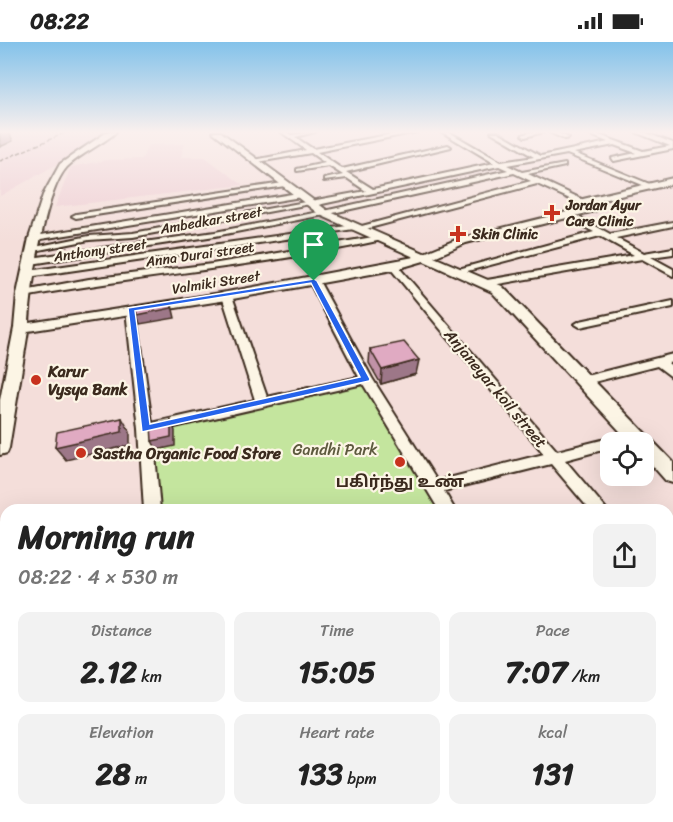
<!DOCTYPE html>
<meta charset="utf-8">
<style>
:root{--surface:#fff;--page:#f2f2f2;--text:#222;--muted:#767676}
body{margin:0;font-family:Sriracha,"Noto Sans Tamil",sans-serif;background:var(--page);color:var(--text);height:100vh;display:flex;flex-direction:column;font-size:22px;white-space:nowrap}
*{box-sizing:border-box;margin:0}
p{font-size:20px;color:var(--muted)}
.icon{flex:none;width:33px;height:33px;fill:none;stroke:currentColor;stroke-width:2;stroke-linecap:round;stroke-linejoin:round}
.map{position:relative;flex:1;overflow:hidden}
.details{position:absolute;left:0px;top:462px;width:674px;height:318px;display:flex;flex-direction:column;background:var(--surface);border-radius:18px 18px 0 0;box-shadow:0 6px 24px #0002}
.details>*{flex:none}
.buttons{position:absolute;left:600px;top:390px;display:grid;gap:12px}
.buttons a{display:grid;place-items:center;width:54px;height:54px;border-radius:12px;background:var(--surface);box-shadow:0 6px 24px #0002;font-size:30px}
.pin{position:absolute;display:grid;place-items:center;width:51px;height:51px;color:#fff;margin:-62px -26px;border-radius:50% 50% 50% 0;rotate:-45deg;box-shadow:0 0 6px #0007}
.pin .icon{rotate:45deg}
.round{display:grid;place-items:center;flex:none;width:63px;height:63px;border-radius:12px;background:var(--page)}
.overview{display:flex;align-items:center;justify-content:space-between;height:102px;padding:0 18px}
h1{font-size:33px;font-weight:800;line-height:45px}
.figures{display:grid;grid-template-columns:repeat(3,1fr);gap:9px;height:102px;padding:6px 18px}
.figures div{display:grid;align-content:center;border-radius:12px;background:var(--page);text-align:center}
.figures b{font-size:30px;font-weight:800}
.figures small{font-size:16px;font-weight:400}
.figures p{font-size:16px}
.status{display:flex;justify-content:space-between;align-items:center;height:42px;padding:0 30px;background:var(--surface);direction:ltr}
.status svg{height:16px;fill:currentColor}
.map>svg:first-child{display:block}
.built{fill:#eeced3}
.green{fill:#c4e59e;stroke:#80885e;stroke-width:1.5}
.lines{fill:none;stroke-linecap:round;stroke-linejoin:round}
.street-casing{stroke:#3b2a1e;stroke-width:4}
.secondary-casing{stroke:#3b2a1e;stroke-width:4}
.street{fill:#fcf5e5;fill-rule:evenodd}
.secondary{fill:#fcf5e5;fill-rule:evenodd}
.rail{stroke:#3b2a1e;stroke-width:1.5;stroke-dasharray:4.5 2;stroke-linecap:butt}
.wall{fill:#c192a7;stroke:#3b2a1e;stroke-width:1.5}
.shaded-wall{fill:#9d7788;stroke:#3b2a1e;stroke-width:1.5}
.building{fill:#e0aac2;stroke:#3b2a1e;stroke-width:1.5}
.route{fill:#2563eb;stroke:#fff;stroke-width:1.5;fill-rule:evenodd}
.poi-dot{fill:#c8321e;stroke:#fcf5e5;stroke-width:2}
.labels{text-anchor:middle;stroke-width:4.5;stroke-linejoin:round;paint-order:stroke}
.far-poi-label{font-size:14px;font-weight:bold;fill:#3b2a1e;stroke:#fcf5e5;text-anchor:start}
.far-street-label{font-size:14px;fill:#3b2a1e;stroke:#fcf5e5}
.poi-label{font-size:16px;font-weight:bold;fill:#3b2a1e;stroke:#fcf5e5;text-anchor:start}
.street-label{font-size:16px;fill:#3b2a1e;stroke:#fcf5e5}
.park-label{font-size:16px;fill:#5d593e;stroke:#fcf5e5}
</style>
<div class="status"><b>08:22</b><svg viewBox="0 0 49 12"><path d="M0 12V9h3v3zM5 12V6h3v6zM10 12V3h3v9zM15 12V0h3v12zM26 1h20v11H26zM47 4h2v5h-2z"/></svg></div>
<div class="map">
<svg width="673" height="780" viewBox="0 0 673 780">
<rect width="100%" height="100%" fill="#f4deda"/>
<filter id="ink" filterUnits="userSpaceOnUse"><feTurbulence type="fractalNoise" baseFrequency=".0167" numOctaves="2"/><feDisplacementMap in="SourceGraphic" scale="12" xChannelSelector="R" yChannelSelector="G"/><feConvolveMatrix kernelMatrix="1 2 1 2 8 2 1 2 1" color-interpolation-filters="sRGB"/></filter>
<g filter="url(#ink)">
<path class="built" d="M106,90L70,115L0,154V91Z
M185,102L181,115H205L243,143L55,165L71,125L107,118L142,117L148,103Z
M673,713V780H647L643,774H668V715Z"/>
<path class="green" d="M363,337L446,468H152L146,392Z"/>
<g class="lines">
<g class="street-casing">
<path id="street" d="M287,90L291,93L315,90L295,95L313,107L403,90H417L317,110L342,127L448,103L451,105L346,130L373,147L494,121L442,90H449L501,120L534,115L491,90H498L541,114L608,100L583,90H591L643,109L670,104L635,90H644L673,101V107L614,119L612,116L636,111L614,103L574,111L652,143L650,146L567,112L507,123L522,130L565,122V124L528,132L586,159V163H583L537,142L358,189L354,187L28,235L23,232L28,229L354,183L358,185L531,139L514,131L324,173L215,194L31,222L27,219L31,216L215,190L324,169L508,128L499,124L313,164L310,162L133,195L89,198L34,209L30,206L89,194L133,191L366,149L347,136L324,139V137L343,133L329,124L297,129V127L325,121L311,111L252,121L254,118L306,108L281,90Z
M530,90H543L525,95L522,93Z
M549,90H557L569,96L564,97Z
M283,141L285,144L76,176L72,174L76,172Z
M298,151H301V155L35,198L31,196L35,194Z
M566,171H572L610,192L673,180V184L616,196L644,211L673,206V212L651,215L673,227V234L642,217L487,244L482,241L487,238L634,213L600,194L456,232L451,229L594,190L566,175Z
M379,194H382V198C264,224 143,233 24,255L19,252L24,249L89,237L212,222Z
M393,221L396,222L557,409L610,396L615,397L617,400H610V406L565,418L607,468H590L551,422L444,449L455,468H439L363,342L153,390L160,468H144L139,387L126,268L127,266H135L136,268L152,381L255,358L222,254L227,251L232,254L267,355L359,335L309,239L314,236L319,239L372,336L437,439L544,412L390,226L388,224Z
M673,259V265L580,285L575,282L580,279Z
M673,312V320L668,321L673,325V336L657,324L582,343L576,339L582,335Z
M668,540L673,542V565L668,563Z
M6,564V582L0,584V566Z
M165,774H189L190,780H166Z
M390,774H414L416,780H392Z
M620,774H644L647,780H623Z"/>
</g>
<g class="secondary-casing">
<path id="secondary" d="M107,90H116C102,103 81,111 67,125C44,150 31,246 29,281L227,250L414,215L320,173L213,90H221L328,169L424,211L458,197L583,166L578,161L583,157L673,136V142L589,161L596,167L595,169L466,201L434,215L502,244L673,420V441L666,439L644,414V400H630L492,250L424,219L393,228L227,258L28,289L9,406L7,411L0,413V358L14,286L17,252L29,196L43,153L60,122Z"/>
</g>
<use href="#street" class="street"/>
<use href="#secondary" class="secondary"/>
<path class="rail" d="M0,119L67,90"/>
</g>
<path class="wall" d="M370,307L416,332L381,342L369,321Z"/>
<path class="shaded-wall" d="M0,90H9L13,99L0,105Z
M171,259L175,276L140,282L137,273Z
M419,318L416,332L381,342L382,328Z
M122,376L130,390V403L66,418L55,405Z
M171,379L175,389V404L157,408L152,399Z"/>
<path class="building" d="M171,259L172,266L137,273L136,265Z
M404,300L419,318L382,328L370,307Z
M122,376V390L55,405L57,390Z
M171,379V395L152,399L151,383Z"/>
</g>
<linearGradient id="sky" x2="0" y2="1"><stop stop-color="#83c2ea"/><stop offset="0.45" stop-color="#faf0ee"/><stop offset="1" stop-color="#faf0ee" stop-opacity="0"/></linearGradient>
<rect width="673" height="200" fill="url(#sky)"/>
<path class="route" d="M314,237L317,239L370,337L369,339L142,390L128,266ZM311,241L360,335L150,382L135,269Z"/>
<g class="poi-dot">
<path d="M549 162h6v6h6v6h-6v6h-6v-6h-6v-6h6z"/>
<path d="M455 183h6v6h6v6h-6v6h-6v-6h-6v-6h6z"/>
<circle cx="36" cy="338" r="6"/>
<circle cx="81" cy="411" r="6"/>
<circle cx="400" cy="420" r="6"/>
</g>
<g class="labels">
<g class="far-poi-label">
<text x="566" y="168">Jordan Ayur<tspan x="566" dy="16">Care Clinic</tspan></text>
<text x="472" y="197">Skin Clinic</text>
</g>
<g class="far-street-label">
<text transform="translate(211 178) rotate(-10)" y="5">Ambedkar street</text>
<text transform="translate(100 208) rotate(-8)" y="5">Anthony street</text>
<text transform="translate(200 212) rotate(-8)" y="5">Anna Durai street</text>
<text transform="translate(216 240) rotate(-9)" y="5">Valmiki Street</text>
</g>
<g class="poi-label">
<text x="48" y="335">Karur<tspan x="48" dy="18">Vysya Bank</tspan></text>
<text x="93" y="417">Sastha Organic Food Store</text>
<text x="400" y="445" text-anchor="middle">பகிர்ந்து உண்</text>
</g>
<g class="street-label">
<text transform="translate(496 346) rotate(50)" y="6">Anjaneyar koil street</text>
</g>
<g class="park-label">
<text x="335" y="413">Gandhi Park</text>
</g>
</g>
</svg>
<div class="buttons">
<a><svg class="icon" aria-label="locate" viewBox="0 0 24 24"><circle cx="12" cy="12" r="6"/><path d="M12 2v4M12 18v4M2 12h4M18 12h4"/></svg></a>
</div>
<div class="pin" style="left:314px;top:239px;background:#1e9e55"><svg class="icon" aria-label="arrive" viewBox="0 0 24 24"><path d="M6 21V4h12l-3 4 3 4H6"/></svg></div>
<section class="details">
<div class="overview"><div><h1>Morning run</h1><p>08:22 · 4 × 530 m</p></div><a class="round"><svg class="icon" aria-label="share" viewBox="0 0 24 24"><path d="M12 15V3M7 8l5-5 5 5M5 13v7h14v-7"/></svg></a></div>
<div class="figures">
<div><p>Distance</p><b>2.12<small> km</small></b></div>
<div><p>Time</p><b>15:05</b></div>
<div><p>Pace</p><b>7:07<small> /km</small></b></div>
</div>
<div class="figures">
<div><p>Elevation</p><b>28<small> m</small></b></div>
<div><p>Heart rate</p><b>133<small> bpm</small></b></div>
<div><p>kcal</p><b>131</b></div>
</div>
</section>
</div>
